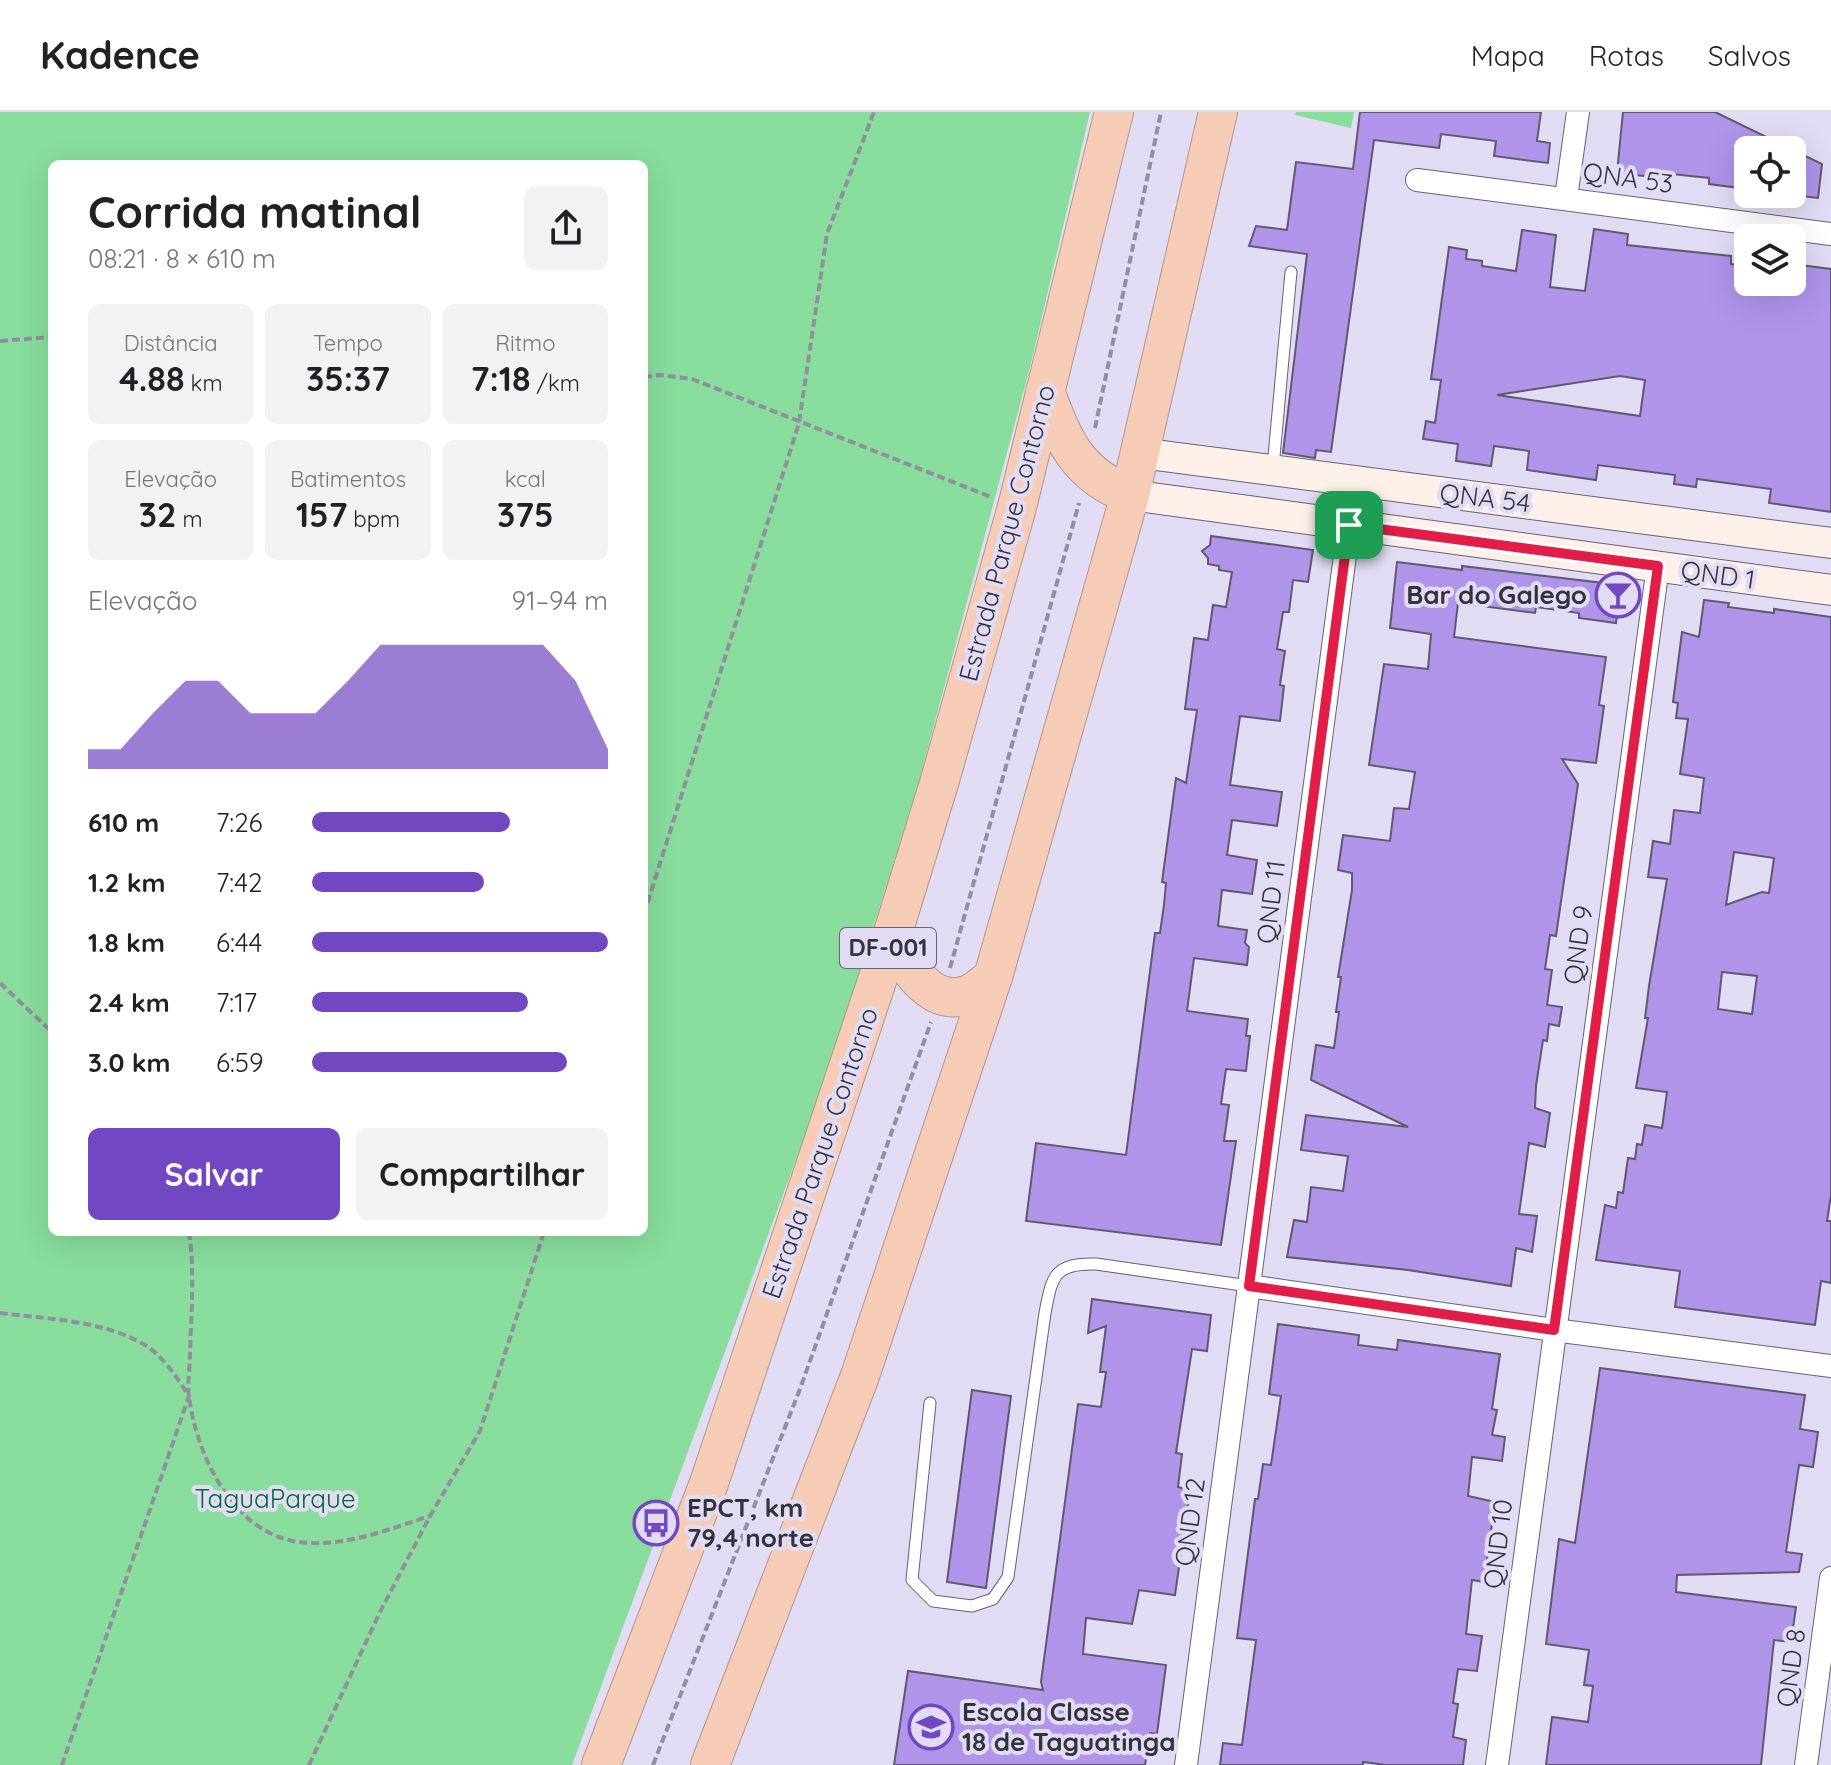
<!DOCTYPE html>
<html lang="pt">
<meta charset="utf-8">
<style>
:root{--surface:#fff;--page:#f2f2f2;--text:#202124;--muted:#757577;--line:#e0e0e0;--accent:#7148c1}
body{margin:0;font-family:Quicksand,sans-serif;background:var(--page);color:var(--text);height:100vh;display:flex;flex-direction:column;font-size:30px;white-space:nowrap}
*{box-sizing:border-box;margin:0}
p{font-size:26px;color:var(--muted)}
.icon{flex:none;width:44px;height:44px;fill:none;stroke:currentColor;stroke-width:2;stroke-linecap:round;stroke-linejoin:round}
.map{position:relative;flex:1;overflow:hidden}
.panel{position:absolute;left:48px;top:48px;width:600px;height:1076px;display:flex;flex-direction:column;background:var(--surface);border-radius:12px;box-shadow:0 8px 32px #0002}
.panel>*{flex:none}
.controls{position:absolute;left:1734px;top:24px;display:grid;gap:16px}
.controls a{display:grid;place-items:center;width:72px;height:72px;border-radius:12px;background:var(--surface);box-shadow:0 8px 32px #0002;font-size:40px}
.pin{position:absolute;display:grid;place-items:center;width:68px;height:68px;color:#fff;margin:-34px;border-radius:16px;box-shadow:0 4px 12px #0006}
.round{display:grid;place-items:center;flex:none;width:84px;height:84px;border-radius:12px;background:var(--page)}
.summary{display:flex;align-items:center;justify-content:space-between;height:136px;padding:0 40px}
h1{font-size:44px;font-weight:700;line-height:60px}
.stats{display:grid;grid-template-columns:repeat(3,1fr);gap:12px;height:136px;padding:8px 40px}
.stats div{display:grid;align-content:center;border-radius:12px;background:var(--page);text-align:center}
.stats b{font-size:34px;font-weight:700}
.stats small{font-size:22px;font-weight:400}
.stats p{font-size:22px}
.chart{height:224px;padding:16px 40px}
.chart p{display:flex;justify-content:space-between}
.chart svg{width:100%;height:144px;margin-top:8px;fill:var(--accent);opacity:.7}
.action{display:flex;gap:16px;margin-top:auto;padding:16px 40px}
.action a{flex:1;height:92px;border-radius:12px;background:var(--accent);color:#fff;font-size:32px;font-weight:700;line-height:92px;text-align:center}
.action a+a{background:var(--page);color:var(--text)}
ul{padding:0 40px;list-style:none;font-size:26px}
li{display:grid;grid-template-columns:128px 96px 1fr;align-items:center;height:60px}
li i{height:20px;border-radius:10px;background:var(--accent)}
header{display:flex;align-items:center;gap:48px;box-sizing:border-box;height:112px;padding:0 40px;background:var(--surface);border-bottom:2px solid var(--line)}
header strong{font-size:38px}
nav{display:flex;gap:44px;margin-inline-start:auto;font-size:28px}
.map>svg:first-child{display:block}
.green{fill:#88dd9d;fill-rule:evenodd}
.building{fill:#af94ea;stroke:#5f596e;stroke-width:2;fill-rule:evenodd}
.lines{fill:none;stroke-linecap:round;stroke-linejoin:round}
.lane-casing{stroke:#666176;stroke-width:13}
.street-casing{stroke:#666176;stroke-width:24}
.secondary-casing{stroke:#666176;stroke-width:32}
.highway-casing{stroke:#b3968c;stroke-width:40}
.path{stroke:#928d9f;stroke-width:4;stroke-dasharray:8 4;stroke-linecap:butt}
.lane{stroke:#fff;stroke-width:11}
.street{stroke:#fff;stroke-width:22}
.secondary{stroke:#fdf0e9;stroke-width:30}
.highway{stroke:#f7ccb7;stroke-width:38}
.route-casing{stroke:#fff;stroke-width:16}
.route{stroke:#e11d48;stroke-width:10}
.labels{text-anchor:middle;stroke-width:8;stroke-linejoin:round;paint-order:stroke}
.shield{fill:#e1dbf3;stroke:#686572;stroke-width:2}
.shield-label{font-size:24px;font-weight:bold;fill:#34323b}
.street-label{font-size:26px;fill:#34323b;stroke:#e1dbf3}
.poi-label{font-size:26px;font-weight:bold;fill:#34323b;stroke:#e1dbf3;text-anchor:start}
.park-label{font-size:26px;fill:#006a31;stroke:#e1dbf3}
</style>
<header>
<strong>Kadence</strong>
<nav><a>Mapa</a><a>Rotas</a><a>Salvos</a></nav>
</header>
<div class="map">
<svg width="1831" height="1653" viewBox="0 0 1831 1653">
<rect width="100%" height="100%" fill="#e1dbf3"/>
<path class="green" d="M0,0H1090L1030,255L918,673L824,972L572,1653H0ZM52,52H644V1120H52Z
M1296,0H1354L1351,16L1295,3Z"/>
<path class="building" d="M1360,0H1541L1537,29L1550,31L1548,51L1494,44L1496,29L1441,22L1439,36L1374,28L1331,340L1316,338L1315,346L1283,341L1307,142L1249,134L1256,114L1287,118L1296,50L1353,57Z
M1623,0H1715L1822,52L1818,86L1792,83V38H1748V77L1709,72V66L1672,62L1671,67L1617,61Z
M1594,117L1628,122L1627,133L1731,144V152L1748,154V170H1792V152L1831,157V400L1769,391L1771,377L1697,367L1696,375L1674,372L1675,363L1598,353L1596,368L1527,358L1529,339L1494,334L1491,354L1456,349L1458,332L1423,327L1426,309L1435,311L1441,268L1431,267L1449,135L1467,138L1466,147L1482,149V154L1516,159L1522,118L1556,123L1550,175L1585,179ZM1620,264L1645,268L1640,304L1497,283Z
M1211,424L1313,438L1308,470L1293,468L1289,500H1283L1277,537L1285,539L1280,573L1284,574L1280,609L1240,604L1230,673L1282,680L1277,714L1232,708L1227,743L1257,748L1252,782L1222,778L1218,814L1247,818L1245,831L1249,835L1247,853L1194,846L1187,899L1248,907L1246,924H1250L1246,959L1226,957L1221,992L1229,993L1224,1029H1236L1221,1133L1026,1109L1036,1031L1126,1043L1155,821H1160L1164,793L1166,771L1162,770L1176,666L1186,671L1197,598L1185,597L1194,526L1208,528L1213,493L1226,495L1232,460L1219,458V454L1208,452V446L1202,439L1210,433Z
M1397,450L1462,458V454L1620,473L1616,511L1579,506V501L1536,495L1535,501L1458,491L1454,525L1606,545L1599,593L1604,594L1596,651L1562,647L1578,672L1556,824L1550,823L1545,857L1552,858L1547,893L1562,895L1559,914L1549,912L1547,929L1543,928L1536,974L1535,996L1550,1001L1545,1035L1529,1031L1519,1102L1537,1104L1532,1140L1516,1136L1511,1174L1408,1158L1287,1145L1294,1108L1307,1110L1311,1075L1343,1079L1348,1044L1301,1038L1306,1003L1408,1015L1311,968L1316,933L1334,936L1339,900H1336L1341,865H1338L1352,778V761L1338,758L1343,723L1390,729L1394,696L1409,697L1415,660L1369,653L1384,552L1428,557L1431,522L1390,516Z
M1704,488L1729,491L1728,495L1774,501V497L1831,505V1083L1827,1109H1831V1171L1821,1169L1815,1213L1675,1195L1680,1159L1596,1148L1605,1093L1616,1096L1618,1080L1623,1081L1628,1046L1635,1047L1637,1032L1642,1033L1645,1013L1662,1016L1667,980L1636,976L1648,906H1645L1649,874L1667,767L1648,765L1653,729L1670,732L1674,698L1700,701L1704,666L1680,662L1688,607L1676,606L1678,591L1673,590L1682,520L1699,525ZM1734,740L1774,746L1769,781L1762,780L1726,793ZM1722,860L1757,864L1752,902L1718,897Z
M1092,1187L1211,1203L1207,1239L1192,1237L1176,1341L1182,1342L1178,1375L1190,1378L1175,1483L1139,1478L1132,1512L1086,1506L1083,1542L1166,1553L1157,1622L1150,1621L1145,1653H894L908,1559L1043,1578L1041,1570L1078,1292L1101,1295L1106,1260H1100L1106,1214L1088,1221Z
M1278,1212L1359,1223L1358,1233L1397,1238L1398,1228L1500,1242L1492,1297L1497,1298L1492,1323L1505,1325L1502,1349L1472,1345L1468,1384L1495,1390L1484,1470L1472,1468L1466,1522L1482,1524L1477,1559L1458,1557L1453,1591L1458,1592L1453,1625L1466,1628L1463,1653H1386L1363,1650V1653H1220L1223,1631L1242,1633L1256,1528L1237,1526L1255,1387H1258L1263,1352L1271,1353L1281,1284L1269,1282Z
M1600,1256L1805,1283L1800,1317L1818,1320L1813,1355L1799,1353L1786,1440L1802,1442L1799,1460L1677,1463L1676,1480L1796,1495L1791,1530L1774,1528L1761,1653H1546L1552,1605L1588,1610L1593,1574L1584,1573L1589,1538L1546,1532L1559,1427L1575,1431Z
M972,1278L1011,1284L986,1476L947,1470Z"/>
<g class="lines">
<g class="lane-casing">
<path id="lane" d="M1273,355L1291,160
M930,1291L912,1468L933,1489L972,1494L993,1487L1008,1465L1045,1201C1052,1164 1054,1151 1096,1152L1249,1174"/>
</g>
<g class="street-casing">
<path id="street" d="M1417,68L1831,122
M1566,86L1578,0
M1249,1174L1554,1218L1831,1254
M1186,1653L1349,413
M1497,1653L1658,454
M1806,1653L1831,1466"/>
</g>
<g class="secondary-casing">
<path id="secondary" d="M1140,341L1831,431
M1130,383L1831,478"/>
</g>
<g class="highway-casing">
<path id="highway" d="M1045,279C1064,329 1076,362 1130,383
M891,827C907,852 929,896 967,883C976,880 985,871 993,865
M601,1653L709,1371L891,827L940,668L1017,395L1114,0
M710,1653L860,1264L993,865L1130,383L1218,0"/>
</g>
<path class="path" d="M0,229L52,225
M644,265L659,263L692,267L991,385
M1095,316L1161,0
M644,802L799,311L827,122L874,0
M950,856L1079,391
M0,871L52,920
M189,1120C195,1160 191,1202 190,1242C190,1256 187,1271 189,1285C197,1344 233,1421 299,1430C344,1436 389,1417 430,1404
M0,1201C47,1207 103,1208 145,1233C164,1245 177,1266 189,1284L62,1653
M309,1653L379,1502L430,1404L480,1319L544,1120
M653,1653L800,1277L931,910"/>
<use href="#lane" class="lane"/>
<use href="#street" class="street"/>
<use href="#secondary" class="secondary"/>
<use href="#highway" class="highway"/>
</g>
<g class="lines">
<g class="route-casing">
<path id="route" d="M1349,413L1658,454L1554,1218L1249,1174Z"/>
</g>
<use href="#route" class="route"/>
</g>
<defs>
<g id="bar-ring" transform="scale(2.3)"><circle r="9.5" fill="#e1dbf3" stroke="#7148c1" stroke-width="1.5"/><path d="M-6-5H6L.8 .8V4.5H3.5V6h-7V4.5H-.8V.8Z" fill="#7148c1"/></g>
<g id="bus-ring" transform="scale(2.3)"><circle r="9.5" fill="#e1dbf3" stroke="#7148c1" stroke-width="1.5"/><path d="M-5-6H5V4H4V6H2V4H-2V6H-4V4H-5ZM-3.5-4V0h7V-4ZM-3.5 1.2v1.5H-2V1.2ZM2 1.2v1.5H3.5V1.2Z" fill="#7148c1"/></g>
<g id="school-ring" transform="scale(2.3)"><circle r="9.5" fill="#e1dbf3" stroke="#7148c1" stroke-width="1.5"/><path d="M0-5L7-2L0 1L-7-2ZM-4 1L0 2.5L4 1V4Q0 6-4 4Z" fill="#7148c1"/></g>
</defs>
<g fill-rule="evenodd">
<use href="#bar-ring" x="1618" y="483"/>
<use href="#bus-ring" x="656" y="1411"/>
<use href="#school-ring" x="931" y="1615"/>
</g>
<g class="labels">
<rect class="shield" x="840" y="816" width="96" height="40" rx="6"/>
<g class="shield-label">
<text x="888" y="844">DF-001</text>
</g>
<g class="street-label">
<text transform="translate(1628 66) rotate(8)" y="9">QNA 53</text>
<text transform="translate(1485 386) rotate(7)" y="9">QNA 54</text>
<text transform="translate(1007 421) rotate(-75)" y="9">Estrada Parque Contorno</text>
<text transform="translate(1718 463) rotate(8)" y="9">QND 1</text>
<text transform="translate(1271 790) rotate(-83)" y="9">QND 11</text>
<text transform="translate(1578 833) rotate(-82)" y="9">QND 9</text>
<text transform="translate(820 1041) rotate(-71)" y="9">Estrada Parque Contorno</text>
<text transform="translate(1190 1410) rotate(-82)" y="9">QND 12</text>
<text transform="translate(1498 1432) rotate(-83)" y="9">QND 10</text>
<text transform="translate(1791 1556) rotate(-82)" y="9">QND 8</text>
</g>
<g class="poi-label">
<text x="1587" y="492" text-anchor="end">Bar do Galego</text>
<text x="687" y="1405">EPCT, km<tspan x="687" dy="30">79,4 norte</tspan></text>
<text x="962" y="1609">Escola Classe<tspan x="962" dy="30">18 de Taguatinga</tspan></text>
</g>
<g class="park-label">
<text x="275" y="1396">TaguaParque</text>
</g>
</g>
</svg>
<div class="controls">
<a><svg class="icon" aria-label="locate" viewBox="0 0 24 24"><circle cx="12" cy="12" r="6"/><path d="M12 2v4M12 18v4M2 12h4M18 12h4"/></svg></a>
<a><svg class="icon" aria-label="layers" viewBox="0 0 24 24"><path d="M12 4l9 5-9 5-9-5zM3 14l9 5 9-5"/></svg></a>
</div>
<div class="pin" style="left:1349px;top:413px;background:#1e9e55"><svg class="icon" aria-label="arrive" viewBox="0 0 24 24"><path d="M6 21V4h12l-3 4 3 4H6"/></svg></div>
<section class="panel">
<div class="summary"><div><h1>Corrida matinal</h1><p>08:21 · 8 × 610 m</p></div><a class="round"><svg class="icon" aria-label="share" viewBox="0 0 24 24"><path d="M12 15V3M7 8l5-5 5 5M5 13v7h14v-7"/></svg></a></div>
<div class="stats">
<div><p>Distância</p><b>4.88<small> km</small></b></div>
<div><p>Tempo</p><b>35:37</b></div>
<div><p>Ritmo</p><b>7:18<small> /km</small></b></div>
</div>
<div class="stats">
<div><p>Elevação</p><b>32<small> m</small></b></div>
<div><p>Batimentos</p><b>157<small> bpm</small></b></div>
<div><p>kcal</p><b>375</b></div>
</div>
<div class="chart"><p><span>Elevação</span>91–94 m</p>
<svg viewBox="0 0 160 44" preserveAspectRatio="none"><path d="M0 44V38L10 38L20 27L30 17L40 17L50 27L60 27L70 27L80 17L90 6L100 6L110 6L120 6L130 6L140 6L150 17L160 38V44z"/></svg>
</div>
<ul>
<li><b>610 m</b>7:26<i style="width:67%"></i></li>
<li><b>1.2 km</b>7:42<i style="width:58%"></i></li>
<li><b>1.8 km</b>6:44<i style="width:100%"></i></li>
<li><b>2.4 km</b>7:17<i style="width:73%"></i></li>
<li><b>3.0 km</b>6:59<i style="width:86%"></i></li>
</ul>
<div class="action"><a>Salvar</a><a>Compartilhar</a></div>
</section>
</div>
